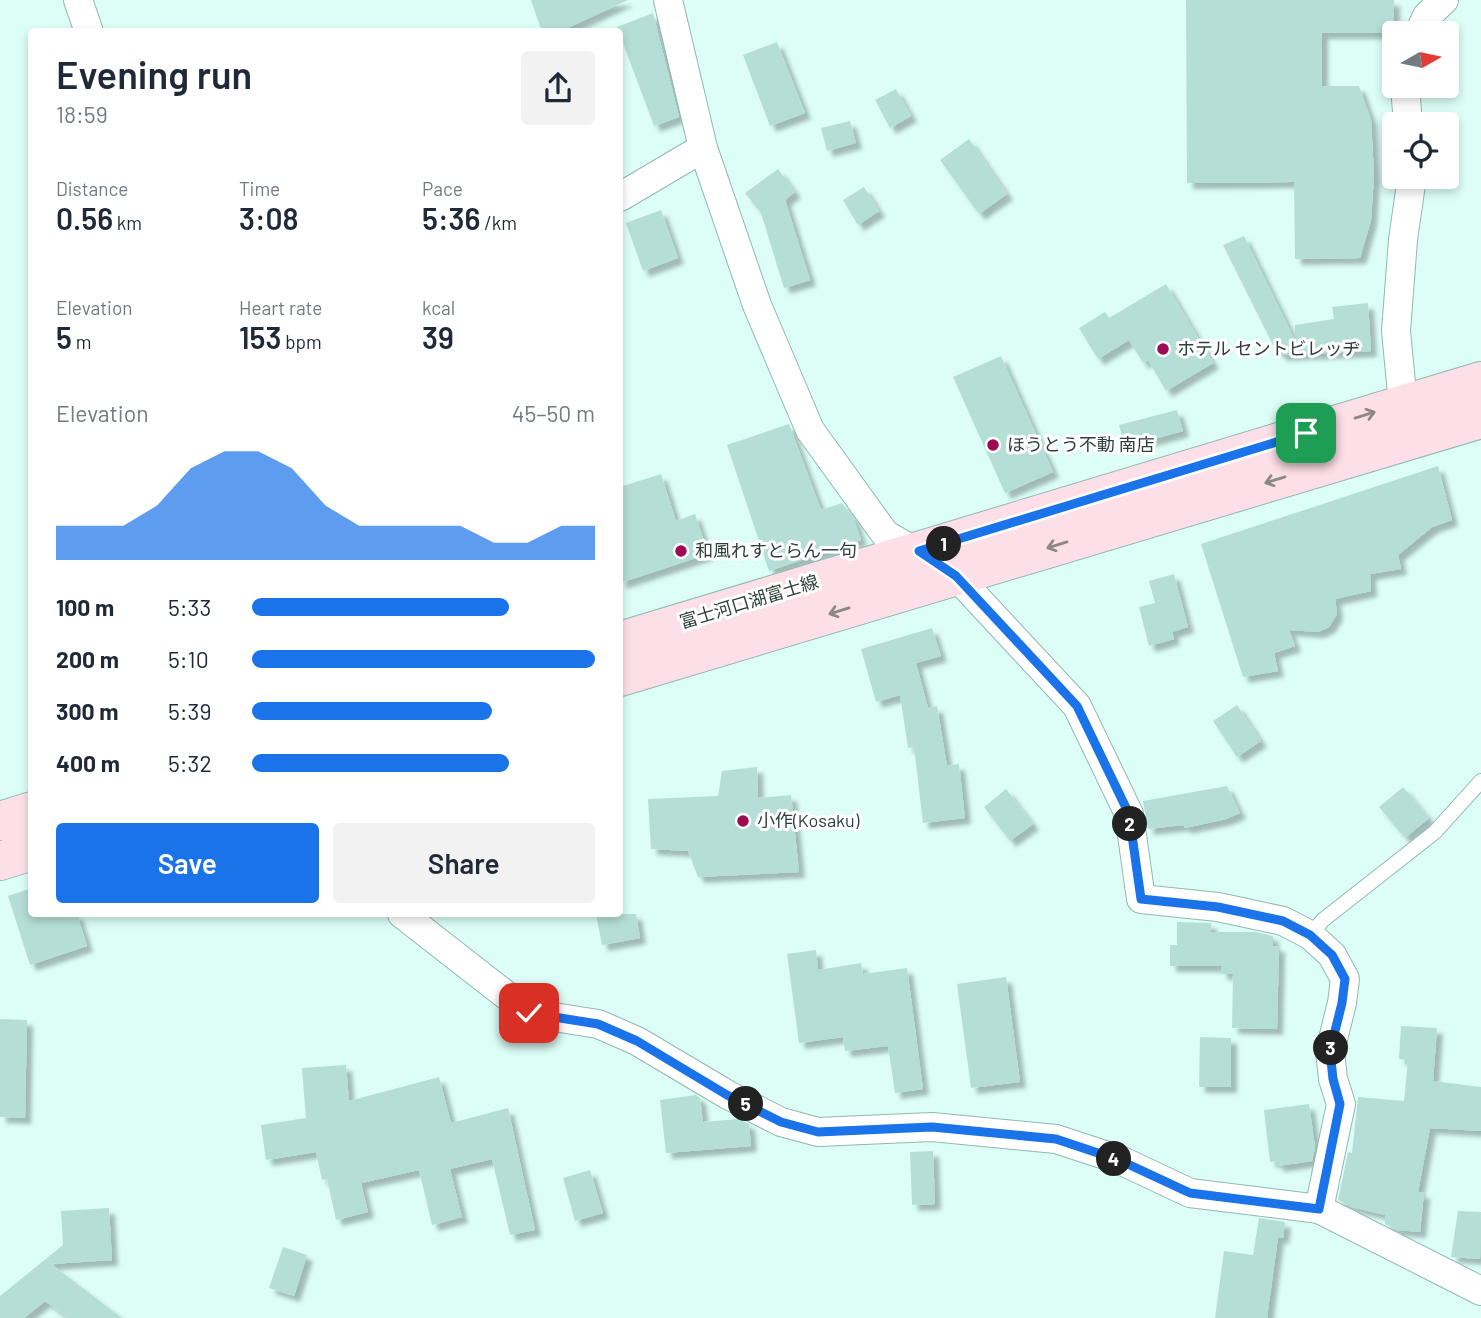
<!DOCTYPE html>
<meta charset="utf-8">
<style>
:root{--surface:#fff;--page:#f2f2f3;--text:#1f2937;--muted:#747a83;--accent:#1a73e8}
body{margin:0;font-family:Barlow,"Noto Sans JP",sans-serif;background:var(--page);color:var(--text);height:100vh;display:flex;flex-direction:column;font-size:26px;white-space:nowrap}
*{box-sizing:border-box;margin:0}
p{font-size:23px;color:var(--muted)}
.icon{flex:none;width:38px;height:38px;fill:none;stroke:currentColor;stroke-width:2;stroke-linecap:round;stroke-linejoin:round}
.map{position:relative;flex:1;overflow:hidden}
.details{position:absolute;left:28px;top:28px;width:595px;height:889px;display:flex;flex-direction:column;background:var(--surface);border-radius:7px;box-shadow:0 4px 10px #0003}
.details>*{flex:none}
.needle{width:46px;rotate:81deg}
.controls{position:absolute;left:1382px;top:21px;display:grid;gap:14px}
.controls a{display:grid;place-items:center;width:77px;height:77px;border-radius:7px;background:var(--surface);box-shadow:0 4px 10px #0003;font-size:35px}
.pin{position:absolute;display:grid;place-items:center;width:60px;height:60px;color:#fff;margin:-30px;border-radius:14px;box-shadow:0 4px 10px #0006}
.km{position:absolute;width:35px;height:35px;margin:-18px;border-radius:50%;background:#222;color:#fff;font-size:19px;line-height:35px;text-align:center}
.round{display:grid;place-items:center;flex:none;width:74px;height:74px;border-radius:7px;background:var(--page)}
.head{display:flex;align-items:center;justify-content:space-between;height:119px;padding:0 28px}
h1{font-size:38px;font-weight:600;line-height:52px}
.stats{display:grid;grid-template-columns:repeat(3,1fr);gap:10px;height:119px;padding:7px 28px}
.stats div{display:grid;align-content:center}
.stats b{font-size:30px;font-weight:600}
.stats small{font-size:19px;font-weight:400}
.stats p{font-size:19px}
.chart{height:196px;padding:14px 28px}
.chart p{display:flex;justify-content:space-between}
.chart svg{width:100%;height:126px;margin-top:7px;fill:var(--accent);opacity:.7}
.cta{display:flex;gap:14px;margin-top:auto;padding:14px 28px}
.cta a{flex:1;height:80px;border-radius:7px;background:var(--accent);color:#fff;font-size:28px;font-weight:600;line-height:80px;text-align:center}
.cta a+a{background:var(--page);color:var(--text)}
ul{padding:0 28px;list-style:none;font-size:23px}
li{display:grid;grid-template-columns:112px 84px 1fr;align-items:center;height:52px}
li i{height:18px;border-radius:9px;background:var(--accent)}
.map>svg:first-child{display:block}
.building{fill:#b5dfd6;filter:url(#shadow)}
.lines{fill:none;stroke-linecap:round;stroke-linejoin:round}
.service-casing{stroke:#90b9b1;stroke-width:16}
.minor-casing{stroke:#90b9b1;stroke-width:30}
.secondary-casing{stroke:#90b9b1;stroke-width:40}
.service{stroke:#fff;stroke-width:14}
.minor{stroke:#fff;stroke-width:28}
.secondary{stroke:#fddfe8;stroke-width:38}
.oneway{stroke:#8c8889}
.route-casing{stroke:#fff;stroke-width:14}
.route{stroke:#1a73e8;stroke-width:9}
.poi-dot{fill:#9e0a53;stroke:#fff;stroke-width:2.5}
.labels{text-anchor:middle;stroke-width:6;stroke-linejoin:round;paint-order:stroke}
.poi-label{font-size:18px;fill:#2f403c;stroke:#fff;text-anchor:start}
.street-label{font-size:18px;fill:#2f403c;stroke:#fff}
</style>
<div class="map">
<svg width="1481" height="1318" viewBox="0 0 1481 1318">
<defs>
<filter id="shadow"><feDropShadow dx="6" dy="6" stdDeviation="2" flood-color="#0004"/></filter>
</defs>
<rect width="100%" height="100%" fill="#dcfef7"/>
<path class="building" d="M531,0H628L559,32H542Z
M1186,0H1394V33H1322V86H1359L1371,120L1374,176L1371,220L1360,258L1295,259L1294,182L1187,183Z
M653,13L679,117L654,126L617,27Z
M777,42L805,113L770,126L743,55Z
M896,89L911,116L890,128L875,100Z
M850,121L856,143L827,151L821,128Z
M969,139L1007,194L979,214L940,160Z
M778,169L795,192L785,200L810,280L784,288L761,213L745,193Z
M864,187L879,211L858,225L843,200Z
M661,210L678,258L643,271L626,223Z
M1244,236L1295,341V325L1334,319L1332,307L1368,303L1371,351L1282,355L1275,349L1223,245Z
M1166,284L1213,363L1166,391L1148,360L1143,363L1129,340L1098,359L1079,328L1105,312L1109,318Z
M1001,356L1053,472L1005,493L953,377Z
M1177,410L1183,431L1125,447L1119,425Z
M789,424L821,510L842,503L854,519L861,540L769,571L727,445Z
M1438,466L1452,520L1432,527L1398,555L1401,569L1370,574L1371,591L1335,599L1337,614L1329,627L1318,632L1289,630L1295,646L1274,653L1278,671L1243,677L1201,544Z
M661,474L676,521L695,514L708,554L620,583V487Z
M1174,574L1188,627L1172,632L1174,639L1149,646L1139,607L1155,603L1149,581Z
M932,628L941,656L916,663L928,708L937,706L947,766L959,764L965,818L923,823L914,747L908,748L900,695L876,702L861,649Z
M1237,705L1261,741L1237,757L1213,721Z
M757,767L758,798L791,795L799,872L698,877L688,851L651,849L648,799L718,796L722,771Z
M1227,786L1240,813L1226,819L1185,828L1184,825L1148,829L1143,801Z
M1403,787L1429,818L1405,838L1379,807Z
M1006,789L1033,824L1010,841L984,807Z
M32,888V914H77L87,946L30,965L8,896Z
M596,914H636L640,938L602,945Z
M1177,922L1211,923V932H1256L1273,936V946H1279L1277,1029L1232,1028L1233,974H1221V966H1170V945H1177Z
M816,950L818,970L861,963L863,974L907,968L923,1089L895,1093L888,1046L845,1051L843,1037L799,1043L787,954Z
M1006,977L1020,1082L971,1088L957,984Z
M0,1019L27,1020L25,1118L0,1117Z
M1401,1026L1437,1028L1433,1081L1481,1087V1131L1430,1128L1418,1192H1424L1420,1232L1397,1230L1385,1224V1215L1352,1207L1338,1200L1348,1152L1352,1153L1358,1097L1404,1101L1408,1060L1399,1059Z
M1200,1037L1231,1038V1087H1199Z
M346,1065L349,1101L439,1077L451,1123L508,1108L535,1230L510,1235L492,1159L450,1169L462,1217L432,1225L419,1170L361,1183L368,1212L336,1220L327,1179L322,1180L316,1152L266,1160L261,1125L306,1118L302,1068Z
M696,1095L700,1098L703,1122L738,1119L749,1124L751,1146L666,1153L660,1100Z
M1309,1104L1315,1147L1312,1161L1277,1166V1161L1270,1162L1264,1110Z
M933,1151L935,1204L912,1205L910,1152Z
M590,1170L603,1213L575,1221L563,1178Z
M109,1208L112,1260L51,1264L122,1318H68L45,1301L24,1318H0V1296L63,1245L61,1211Z
M1458,1211L1481,1212L1480,1259L1451,1257Z
M1259,1218L1285,1222L1283,1238L1278,1237L1267,1318H1215L1224,1251L1253,1255Z
M283,1247L307,1255L294,1296L269,1288Z"/>
<g class="lines">
<g class="service-casing">
<path id="service" d="M1310,935L1323,920L1435,832L1481,781"/>
</g>
<g class="minor-casing">
<path id="minor" d="M78,0L89,32
M668,0L703,148L757,305L810,430L885,534L956,576L1077,706L1129,814L1141,899L1218,907L1283,921L1310,935L1332,955L1345,979L1342,1003L1330,1051L1333,1079L1341,1104L1319,1209L1481,1291
M1419,33L1427,16L1444,0
M1405,86L1408,124
M620,197L703,148
M1403,404L1396,331L1403,240L1412,177
M402,914L529,1013L598,1024L637,1041L728,1095L781,1122L818,1132L932,1127L1056,1139L1120,1160L1190,1193L1319,1209"/>
</g>
<g class="secondary-casing">
<path id="secondary" d="M620,641L1481,381
M620,677L1481,419
M0,821L32,811
M0,861L32,851"/>
</g>
<use href="#service" class="service"/>
<use href="#minor" class="minor"/>
<use href="#secondary" class="secondary"/>
</g>
<defs><path id="oneway-shaft" d="M-6 0H5M1.5-3L5.5 0L1.5 3" fill="none" stroke-width="1.6" stroke-linecap="round" stroke-linejoin="round" transform="scale(1.75)"/></defs>
<g class="oneway">
<use href="#oneway-shaft" transform="translate(1365 415) rotate(-17)"/>
<use href="#oneway-shaft" transform="translate(1275 480) rotate(163)"/>
<use href="#oneway-shaft" transform="translate(1057 545) rotate(163)"/>
<use href="#oneway-shaft" transform="translate(839 611) rotate(163)"/>
</g>
<g class="lines">
<g class="route-casing">
<path id="route" d="M529,1013L598,1024L637,1041L727,1095L781,1122L818,1132L932,1127L1056,1139L1119,1160L1190,1193L1319,1209L1340,1104L1333,1079L1330,1051L1342,1003L1345,979L1332,955L1310,935L1283,921L1218,907L1141,899L1129,814L1077,706L956,576L919,551L1306,433"/>
</g>
<use href="#route" class="route"/>
</g>
<g class="poi-dot">
<circle cx="1163" cy="349" r="7"/>
<circle cx="993" cy="445" r="7"/>
<circle cx="681" cy="551" r="7"/>
<circle cx="743" cy="821" r="7"/>
</g>
<g class="labels">
<g class="poi-label">
<text x="1177" y="355">ホテル セントビレッヂ</text>
<text x="1007" y="451">ほうとう不動 南店</text>
<text x="695" y="557">和風れすとらん一句</text>
<text x="757" y="827">小作(Kosaku)</text>
</g>
<g class="street-label">
<text transform="translate(749 602) rotate(-17)" y="6">富士河口湖富士線</text>
</g>
</g>
</svg>
<div class="controls">
<a><svg class="needle" viewBox="-14 -14 28 28"><path d="M0-13l5 13h-10z" fill="#e53935"/><path d="M0 13l5-13h-10z" fill="#747a83"/></svg></a>
<a><svg class="icon" aria-label="locate" viewBox="0 0 24 24"><circle cx="12" cy="12" r="6"/><path d="M12 2v4M12 18v4M2 12h4M18 12h4"/></svg></a>
</div>
<div class="pin" style="left:1306px;top:433px;background:#1e9e55"><svg class="icon" aria-label="arrive" viewBox="0 0 24 24"><path d="M6 21V4h12l-3 4 3 4H6"/></svg></div>
<div class="pin" style="left:529px;top:1013px;background:#d93025"><svg class="icon" aria-label="check" viewBox="0 0 24 24"><path d="M5 12l5 5 9-10"/></svg></div>
<b class="km" style="left:944px;top:544px">1</b>
<b class="km" style="left:1130px;top:824px">2</b>
<b class="km" style="left:1331px;top:1048px">3</b>
<b class="km" style="left:1114px;top:1159px">4</b>
<b class="km" style="left:746px;top:1104px">5</b>
<section class="details">
<div class="head"><div><h1>Evening run</h1><p>18:59</p></div><a class="round"><svg class="icon" aria-label="share" viewBox="0 0 24 24"><path d="M12 15V3M7 8l5-5 5 5M5 13v7h14v-7"/></svg></a></div>
<div class="stats">
<div><p>Distance</p><b>0.56<small> km</small></b></div>
<div><p>Time</p><b>3:08</b></div>
<div><p>Pace</p><b>5:36<small> /km</small></b></div>
</div>
<div class="stats">
<div><p>Elevation</p><b>5<small> m</small></b></div>
<div><p>Heart rate</p><b>153<small> bpm</small></b></div>
<div><p>kcal</p><b>39</b></div>
</div>
<div class="chart"><p><span>Elevation</span>45–50 m</p>
<svg viewBox="0 0 160 44" preserveAspectRatio="none"><path d="M0 44V32L10 32L20 32L30 25L40 12L50 6L60 6L70 12L80 25L90 32L100 32L110 32L120 32L130 38L140 38L150 32L160 32V44z"/></svg>
</div>
<ul>
<li><b>100 m</b>5:33<i style="width:75%"></i></li>
<li><b>200 m</b>5:10<i style="width:100%"></i></li>
<li><b>300 m</b>5:39<i style="width:70%"></i></li>
<li><b>400 m</b>5:32<i style="width:75%"></i></li>
</ul>
<div class="cta"><a>Save</a><a>Share</a></div>
</section>
</div>
